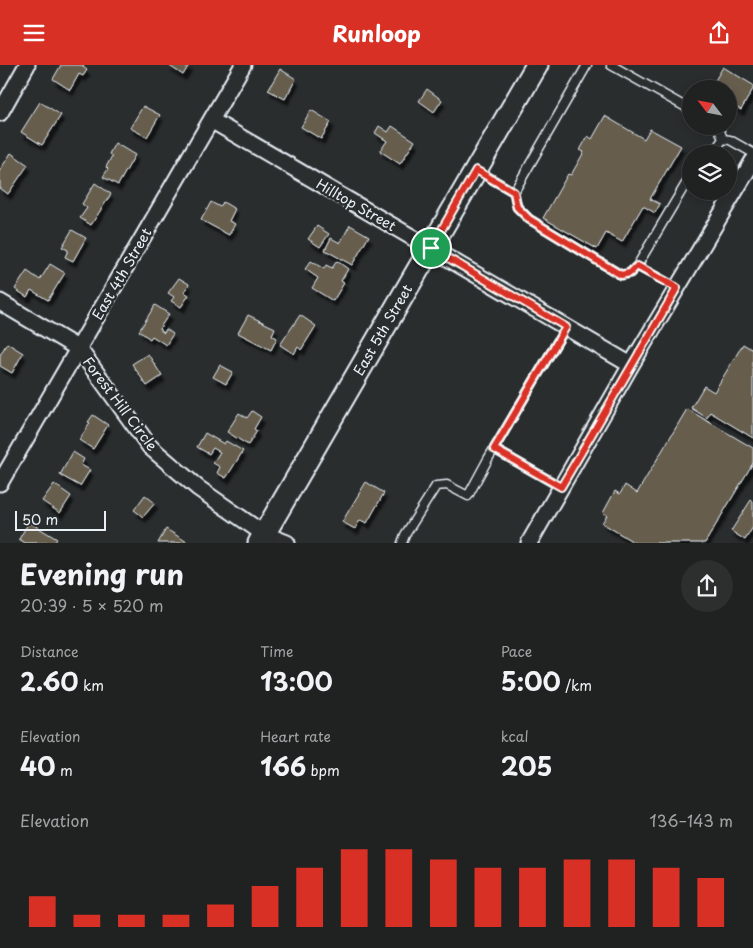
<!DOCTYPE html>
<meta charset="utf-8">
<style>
:root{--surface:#202222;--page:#2d2f2f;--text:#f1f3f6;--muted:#a2a4a5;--line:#3d3f40;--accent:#d93025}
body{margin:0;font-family:"Playpen Sans",sans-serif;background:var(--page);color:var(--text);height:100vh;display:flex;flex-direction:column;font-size:19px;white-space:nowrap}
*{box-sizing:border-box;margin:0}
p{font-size:16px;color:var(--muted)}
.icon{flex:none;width:28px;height:28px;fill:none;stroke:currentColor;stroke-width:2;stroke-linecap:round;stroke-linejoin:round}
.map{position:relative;height:478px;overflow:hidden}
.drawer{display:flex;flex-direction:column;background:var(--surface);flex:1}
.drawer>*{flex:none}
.needle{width:32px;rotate:302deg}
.fabs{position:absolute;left:682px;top:15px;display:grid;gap:10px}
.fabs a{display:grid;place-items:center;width:55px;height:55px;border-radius:50%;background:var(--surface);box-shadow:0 2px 8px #0003,0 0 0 1px var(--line);font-size:25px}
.scale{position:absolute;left:15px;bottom:12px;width:91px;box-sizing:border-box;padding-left:5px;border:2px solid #e8f1f8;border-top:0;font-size:14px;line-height:18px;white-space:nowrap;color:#e8f1f8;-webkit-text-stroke:4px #2a2d2e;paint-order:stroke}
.pin{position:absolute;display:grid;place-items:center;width:42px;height:42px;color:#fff;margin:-21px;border:2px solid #fff;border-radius:50%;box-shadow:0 1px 5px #0007}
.round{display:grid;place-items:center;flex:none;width:52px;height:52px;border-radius:26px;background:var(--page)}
.overview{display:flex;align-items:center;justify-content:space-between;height:85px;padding:0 20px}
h1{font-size:28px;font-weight:700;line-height:38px}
.figures{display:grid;grid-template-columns:repeat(3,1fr);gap:8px;height:85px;padding:5px 20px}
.figures div{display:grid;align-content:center}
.figures b{font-size:25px;font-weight:700}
.figures small{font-size:14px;font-weight:400}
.figures p{font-size:14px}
.chart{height:140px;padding:10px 20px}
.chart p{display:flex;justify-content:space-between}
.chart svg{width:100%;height:90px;margin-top:5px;stroke:var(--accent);stroke-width:6}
header{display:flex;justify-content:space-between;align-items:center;height:65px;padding:0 20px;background:var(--accent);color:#fff;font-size:22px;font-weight:700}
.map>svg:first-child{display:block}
.building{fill:#665d4e;stroke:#e8f1f8;filter:url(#shadow)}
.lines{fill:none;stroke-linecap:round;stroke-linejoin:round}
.lane-casing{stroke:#e8f1f8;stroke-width:11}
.street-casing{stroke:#e8f1f8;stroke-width:19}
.secondary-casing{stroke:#e8f1f8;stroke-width:25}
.lane{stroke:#2a2d2e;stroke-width:8}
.street{stroke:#2a2d2e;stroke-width:15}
.secondary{stroke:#2a2d2e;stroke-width:21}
.route-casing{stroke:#fff;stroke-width:10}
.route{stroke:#d93025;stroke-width:6}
.labels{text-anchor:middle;stroke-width:5;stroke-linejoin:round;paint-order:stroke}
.street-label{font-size:14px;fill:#e8f1f8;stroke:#2a2d2e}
</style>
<header><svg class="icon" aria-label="menu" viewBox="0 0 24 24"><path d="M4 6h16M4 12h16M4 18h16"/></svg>Runloop<svg class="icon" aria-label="share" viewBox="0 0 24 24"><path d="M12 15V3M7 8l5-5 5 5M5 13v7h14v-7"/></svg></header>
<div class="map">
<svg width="753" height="478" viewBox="0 0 753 478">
<defs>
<filter id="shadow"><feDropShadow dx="3" dy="5.5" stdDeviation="1" flood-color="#0009"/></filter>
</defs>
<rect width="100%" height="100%" fill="#2a2d2e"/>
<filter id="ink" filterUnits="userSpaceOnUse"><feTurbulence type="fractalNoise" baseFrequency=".02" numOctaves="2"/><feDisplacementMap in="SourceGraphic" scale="10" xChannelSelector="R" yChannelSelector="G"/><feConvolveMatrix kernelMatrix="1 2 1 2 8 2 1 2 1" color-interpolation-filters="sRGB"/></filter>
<g filter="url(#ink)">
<path class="building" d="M61,0H84L83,2L87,5L83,11L79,9L70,25L53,14Z
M168,0H189L183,10Z
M723,2L753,20V24L741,45L729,38V24H710Z
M280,4L296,14L285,34L268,25Z
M427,24L442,35L434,47L419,36Z
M40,37L61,50L42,80L21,67Z
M143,41L160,50L147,72L130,63Z
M311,45L331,57L321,74L301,62Z
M605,51L644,74L650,64L681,81L650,134L660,139L655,148L643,141L622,177L606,168L597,184L543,153L568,109L571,110L584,87L580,85L588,71L592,74Z
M379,61L388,67L392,61L415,76L400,99L380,86L387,76L375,68Z
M115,78L135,90L118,120L103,112L108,104L106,102L112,91L109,89Z
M11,88L28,100L8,129L0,123V105Z
M95,118L111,129L91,160L80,153L87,143L82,139Z
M211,137L220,142L223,137L235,144L229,156L235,159L229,170L201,155Z
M350,160L369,171L352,200L325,185L331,173L340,178Z
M317,161L329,169L320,182L308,174Z
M72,165L86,173L73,196L65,192L68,185L62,182Z
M311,196L324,204L326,200L332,203L337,196L348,204L341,216L344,218L333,236L312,223L318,213L305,204Z
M50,199L65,208L48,235L31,225L27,232L15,224L27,206L40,215Z
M179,213L189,219L184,227L189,230L181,242L171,236L174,232L168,228Z
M155,240L169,249L159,264L164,268L166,264L173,269L166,280L152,271L150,274L139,266Z
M248,250L275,263L272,270L277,273L271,285L238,268Z
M300,250L316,261L301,285L298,282L294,289L280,280Z
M7,278L23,288L12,308L0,301V290Z
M743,279L753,285V373L710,347L707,353L691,343L704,321L714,327Z
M148,289L162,311L147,321L132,299Z
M220,300L233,307L226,319L213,312Z
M687,344L753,383V398L705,478H635L602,458L607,450L603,448L615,426L620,429L625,420L637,428Z
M252,346L261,352L254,364L257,366L248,380L227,367L239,348L247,353Z
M93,350L108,360L93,384L79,375L90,358L88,357Z
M205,368L224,379L226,376L243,386L226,413L217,408L220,402L213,398L220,387L213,383L209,389L197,382Z
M73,387L84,394L81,400L90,405L80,421L60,410Z
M366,417L384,428L367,458L360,455L355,464L342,457Z
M54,419L71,431L60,448L42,436Z
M145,430L155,438L143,452L134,445Z
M751,435L753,436V462L745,475L731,466Z
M29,457L57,474L54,478H25L19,474Z
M166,464L187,477V478H158Z"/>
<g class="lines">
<g class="lane-casing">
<path id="lane" d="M611,0L691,45
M718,61L723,74
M712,89L723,74L730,75L753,88
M478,106L514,127L517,142L529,154L621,210L630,208L637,201L677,223
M514,127L587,0
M637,201L691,110
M494,384L561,422
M402,478L405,470L436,421L447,420L468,431L488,394L566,262"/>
</g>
<g class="street-casing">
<path id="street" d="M0,48L27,0
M211,55L631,300
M0,237L79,284L150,382L198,423L264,469L287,478
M0,418L243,0
M529,478L631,300L753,96"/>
</g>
<g class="secondary-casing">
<path id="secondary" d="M259,478L537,0"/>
</g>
<use href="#lane" class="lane"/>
<use href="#street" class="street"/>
<use href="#secondary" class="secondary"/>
</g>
</g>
<g class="lines" filter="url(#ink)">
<g class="route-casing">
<path id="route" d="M476,105L514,127L517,142L529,154L621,210L630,208L637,201L677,223L561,422L494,384L566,262L431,183Z"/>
</g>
<use href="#route" class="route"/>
</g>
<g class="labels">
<g class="street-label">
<text transform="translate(356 140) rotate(30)" y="5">Hilltop Street</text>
<text transform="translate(122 209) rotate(-60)" y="5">East 4th Street</text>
<text transform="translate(383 265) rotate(-60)" y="5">East 5th Street</text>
<text transform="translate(120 339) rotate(53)" y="5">Forest Hill Circle</text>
</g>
</g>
</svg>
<div class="fabs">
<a><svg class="needle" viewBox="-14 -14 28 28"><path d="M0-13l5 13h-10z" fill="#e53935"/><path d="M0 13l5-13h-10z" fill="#a2a4a5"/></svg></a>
<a><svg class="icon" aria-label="layers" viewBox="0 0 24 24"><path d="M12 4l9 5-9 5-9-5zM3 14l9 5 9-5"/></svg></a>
</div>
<div class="scale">50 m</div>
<div class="pin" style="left:431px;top:183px;background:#1e9e55"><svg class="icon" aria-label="arrive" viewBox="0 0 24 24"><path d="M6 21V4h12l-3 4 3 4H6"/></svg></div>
</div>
<section class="drawer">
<div class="overview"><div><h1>Evening run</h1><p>20:39 · 5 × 520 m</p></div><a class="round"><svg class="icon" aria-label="share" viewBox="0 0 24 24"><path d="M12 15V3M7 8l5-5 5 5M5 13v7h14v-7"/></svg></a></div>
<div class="figures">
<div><p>Distance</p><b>2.60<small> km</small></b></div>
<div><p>Time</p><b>13:00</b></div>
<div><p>Pace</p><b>5:00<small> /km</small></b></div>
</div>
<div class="figures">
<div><p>Elevation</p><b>40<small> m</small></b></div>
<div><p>Heart rate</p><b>166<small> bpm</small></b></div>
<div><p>kcal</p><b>205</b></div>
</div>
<div class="chart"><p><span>Elevation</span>136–143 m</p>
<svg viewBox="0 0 160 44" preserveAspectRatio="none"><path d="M5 44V29M15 44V38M25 44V38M35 44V38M45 44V33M55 44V24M65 44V15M75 44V6M85 44V6M95 44V11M105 44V15M115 44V15M125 44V11M135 44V11M145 44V15M155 44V20"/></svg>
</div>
</section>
